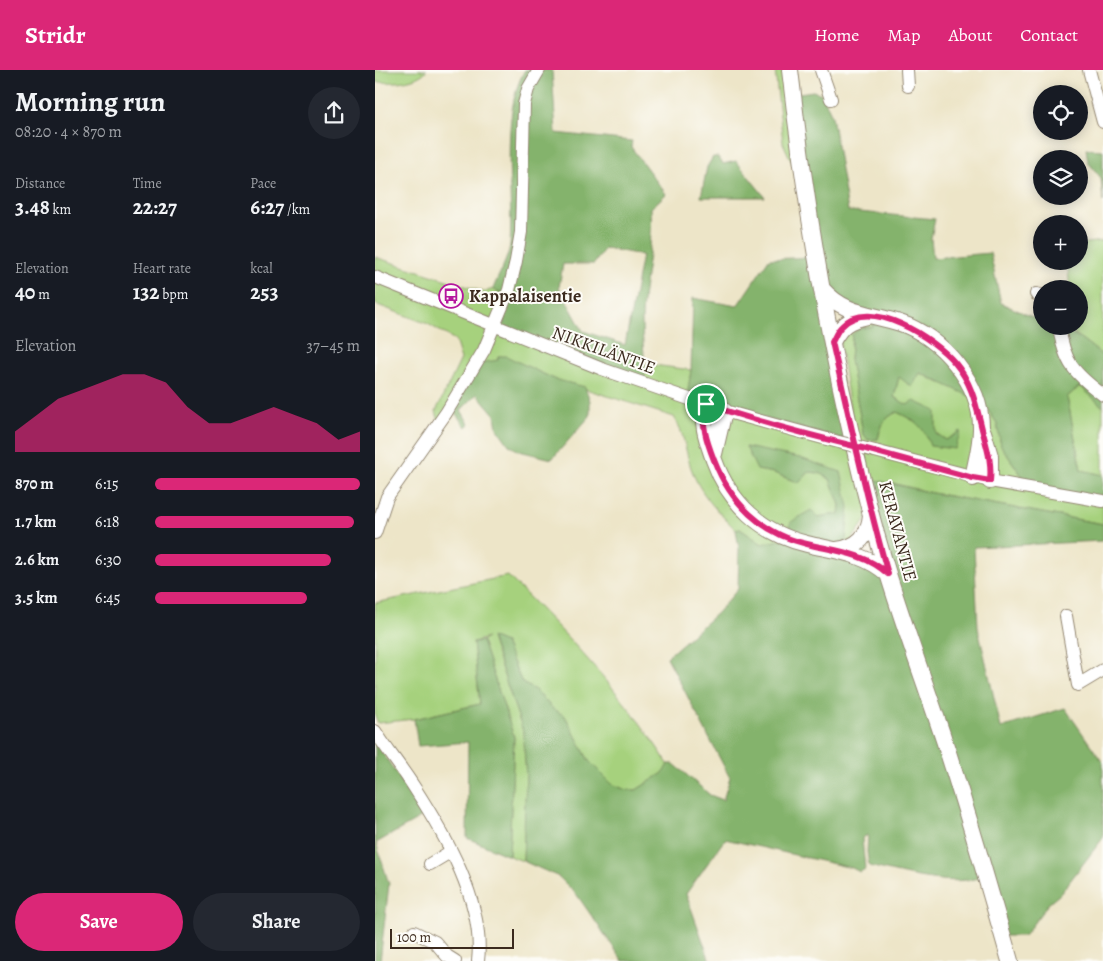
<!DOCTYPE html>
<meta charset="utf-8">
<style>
:root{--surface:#171b24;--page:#242831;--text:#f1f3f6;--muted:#9ea1a6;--accent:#db2777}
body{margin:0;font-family:Alegreya,serif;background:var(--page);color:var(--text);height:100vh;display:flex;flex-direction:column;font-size:19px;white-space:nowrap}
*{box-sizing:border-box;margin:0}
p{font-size:16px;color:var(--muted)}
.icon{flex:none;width:28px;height:28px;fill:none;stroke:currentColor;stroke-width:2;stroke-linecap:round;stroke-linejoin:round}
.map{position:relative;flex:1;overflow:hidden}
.drawer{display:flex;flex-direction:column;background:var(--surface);width:375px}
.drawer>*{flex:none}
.buttons{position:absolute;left:658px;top:15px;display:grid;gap:10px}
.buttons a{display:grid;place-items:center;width:55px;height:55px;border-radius:50%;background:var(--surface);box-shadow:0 2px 12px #0003;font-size:25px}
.scale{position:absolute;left:15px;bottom:12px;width:124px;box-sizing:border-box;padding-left:5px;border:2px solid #3b2a1e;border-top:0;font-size:14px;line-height:18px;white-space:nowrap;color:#3b2a1e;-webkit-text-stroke:4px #fdfcf7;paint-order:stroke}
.pin{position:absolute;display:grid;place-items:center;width:42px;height:42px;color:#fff;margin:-21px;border:2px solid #fff;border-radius:50%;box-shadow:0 1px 5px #0007}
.round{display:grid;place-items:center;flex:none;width:52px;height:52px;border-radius:26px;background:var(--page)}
.summary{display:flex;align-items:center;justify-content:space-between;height:85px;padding:0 15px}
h1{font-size:28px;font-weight:600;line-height:38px}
.stats{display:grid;grid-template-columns:repeat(3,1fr);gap:8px;height:85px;padding:5px 15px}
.stats div{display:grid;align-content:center}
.stats b{font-size:21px;font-weight:600}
.stats small{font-size:14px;font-weight:400}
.stats p{font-size:14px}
.chart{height:140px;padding:10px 15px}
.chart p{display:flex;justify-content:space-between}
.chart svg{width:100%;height:90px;margin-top:5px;fill:var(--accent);opacity:.7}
.button{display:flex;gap:10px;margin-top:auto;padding:10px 15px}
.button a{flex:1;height:58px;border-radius:30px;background:var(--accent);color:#fff;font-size:20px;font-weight:600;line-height:58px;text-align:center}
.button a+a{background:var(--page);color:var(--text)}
ul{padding:0 15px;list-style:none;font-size:16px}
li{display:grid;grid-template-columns:80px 60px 1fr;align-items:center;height:38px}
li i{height:12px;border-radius:6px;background:var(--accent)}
header{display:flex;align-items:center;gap:30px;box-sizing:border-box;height:70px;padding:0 25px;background:var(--accent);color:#fff}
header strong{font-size:24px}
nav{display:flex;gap:28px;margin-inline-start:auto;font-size:18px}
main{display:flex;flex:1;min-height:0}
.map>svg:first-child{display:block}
.green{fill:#a6d17d;stroke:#707e4e}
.forest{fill:#84b36c;stroke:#606e45;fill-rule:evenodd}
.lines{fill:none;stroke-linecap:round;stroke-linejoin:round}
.minor-casing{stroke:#948873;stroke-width:14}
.major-casing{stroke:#948873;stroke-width:18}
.minor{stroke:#fff;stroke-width:12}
.major{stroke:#fff;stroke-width:16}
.minor-bridge-casing{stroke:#948873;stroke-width:14;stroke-linecap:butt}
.minor-bridge{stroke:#fff;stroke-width:12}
.route-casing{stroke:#fff;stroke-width:10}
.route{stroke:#db2777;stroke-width:6}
.labels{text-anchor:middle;stroke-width:4;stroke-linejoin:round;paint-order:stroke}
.poi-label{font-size:18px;font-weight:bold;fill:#3b2a1e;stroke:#fdfcf7;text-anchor:start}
.street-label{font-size:18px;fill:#3b2a1e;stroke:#fdfcf7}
</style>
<header>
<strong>Stridr</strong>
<nav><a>Home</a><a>Map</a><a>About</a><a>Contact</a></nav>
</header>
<main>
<section class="drawer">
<div class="summary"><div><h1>Morning run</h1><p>08:20 · 4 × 870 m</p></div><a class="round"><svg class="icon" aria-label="share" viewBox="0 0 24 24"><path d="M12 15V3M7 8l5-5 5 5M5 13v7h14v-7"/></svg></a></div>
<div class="stats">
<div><p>Distance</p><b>3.48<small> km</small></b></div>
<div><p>Time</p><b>22:27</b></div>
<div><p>Pace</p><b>6:27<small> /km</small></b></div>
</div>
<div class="stats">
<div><p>Elevation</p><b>40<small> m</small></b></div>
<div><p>Heart rate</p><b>132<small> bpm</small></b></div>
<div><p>kcal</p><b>253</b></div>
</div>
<div class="chart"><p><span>Elevation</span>37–45 m</p>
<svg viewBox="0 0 160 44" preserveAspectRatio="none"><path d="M0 44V34L10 26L20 18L30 14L40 10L50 6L60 6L70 10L80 22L90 30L100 30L110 26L120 22L130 26L140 30L150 38L160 34V44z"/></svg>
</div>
<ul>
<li><b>870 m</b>6:15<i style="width:100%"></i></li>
<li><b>1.7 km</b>6:18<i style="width:97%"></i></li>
<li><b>2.6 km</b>6:30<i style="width:86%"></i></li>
<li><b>3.5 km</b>6:45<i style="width:74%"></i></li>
</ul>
<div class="button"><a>Save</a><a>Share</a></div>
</section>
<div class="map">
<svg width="728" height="891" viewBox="0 0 728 891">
<rect width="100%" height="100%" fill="#fdfcf7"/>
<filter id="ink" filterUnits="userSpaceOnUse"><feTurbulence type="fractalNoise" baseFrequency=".02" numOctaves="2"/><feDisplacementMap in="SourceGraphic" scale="10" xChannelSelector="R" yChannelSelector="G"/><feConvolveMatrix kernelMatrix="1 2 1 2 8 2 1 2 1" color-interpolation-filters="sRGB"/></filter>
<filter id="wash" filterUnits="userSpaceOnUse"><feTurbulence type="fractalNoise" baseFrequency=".0096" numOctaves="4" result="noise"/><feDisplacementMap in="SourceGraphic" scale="20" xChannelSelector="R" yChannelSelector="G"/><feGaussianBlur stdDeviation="1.12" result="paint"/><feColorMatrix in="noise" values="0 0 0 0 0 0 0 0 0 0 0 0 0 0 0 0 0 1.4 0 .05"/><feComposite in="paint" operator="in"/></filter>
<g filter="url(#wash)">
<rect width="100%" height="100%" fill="#ede5c8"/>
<path class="green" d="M0,0H52C41,13 16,13 0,12Z
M400,0H420L430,120L408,73Z
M728,171V286L699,263L698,256H704V219H695L692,191H704V174Z
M0,187L109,222L118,219L269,313L271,294L316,300L312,328L331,334L338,388L349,341L480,372L463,261L499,247L498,256L484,259L477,265L475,289L488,363L493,370L503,369C506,355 509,348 522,342L540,351L580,379L585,362L571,370C552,358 539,339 519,327L524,306L545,303L565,313L593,312L622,353L626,376L657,420L728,431V454L557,423L513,412L495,444L470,479L466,402L383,400L399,403L424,413L434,402L444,403L455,409L465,435L464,444L442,447L436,440L413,469L387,474L365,459L361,460C343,442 324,423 316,398C310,380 309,362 299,347L179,309L131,287L123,286V290L64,352L61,341L86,289L80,270L53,254L0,234Z
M705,316L728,336V405L706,400L692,327Z
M133,506C191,564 249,624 293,694L289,703L261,720H251L237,714L214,691L190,646L178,639L160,620L147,613L130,573L116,568L148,661L151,707L148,791L134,786L139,667L107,571L112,568L98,572L105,634L39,649L3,653L0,646V533Z"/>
<path class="forest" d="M150,0H177L181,63L257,71L256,77L291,124L276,138C279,176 267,213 267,251C267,272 271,292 269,313L120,256L133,226L118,219C123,206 133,189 135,175C139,125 124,43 150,0ZM230,178L267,185L250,275L208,261L184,217L188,194H219Z
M438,21L447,24L457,46L473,141L560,149L556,168L558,188L615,183L626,233L666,251V256C694,256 708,270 728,286V337L705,316L692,327L706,400L728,405V431L657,420L626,376L622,353L595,315L601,329L545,303L537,317L524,307L519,327L532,335L539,331L561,341V364L571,370L586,361L580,379L555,376C548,355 542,352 522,342C509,348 506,355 503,369L493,370L488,363L475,290L477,265L484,259L498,256L499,247L447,219L480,372L312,328L316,300L318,228L362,236L394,189L441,187L418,24Z
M711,79L728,80V132L726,108L713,92Z
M338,87H343L348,94L361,91L390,127H326L332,97Z
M123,286H131L179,309L210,317L215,331V346L177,389L144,381L134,375L122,358L120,345L102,324L86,340L94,354L91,357L76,338L105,293L123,290Z
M371,377L425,388L466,402L474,437L470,479L512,504L488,407L557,423L728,454V471L599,477L603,558L626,658L690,638L728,693V768L685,824L672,835L649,866H628L611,806C577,818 529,804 494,796L492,782L493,765L487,768L490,799L485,802L477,798L350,769L311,824L335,891H248L202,825L184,807L148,791L151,707L148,661L116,567L130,573L147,613L160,620L178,639L190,646L214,691L237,714L251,720H261L288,703L293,694H299L335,725L348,730L355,708L292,587L342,543L363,519L364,479L361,460L365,459L387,474L413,468L416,452L436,440L442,447L464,444L465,435L455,409L444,403L434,402L424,413L399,403L382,400Z
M107,571L139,667L134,786L92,768L93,672L43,676L39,649L105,634L98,572Z
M0,671L49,746L1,773L14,814L5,891H0Z"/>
</g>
<g filter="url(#ink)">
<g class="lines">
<g class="minor-casing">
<path id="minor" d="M446,0L456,29
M532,0L533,16
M714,0L728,52
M0,207L227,299L349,341L452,369
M661,224L666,225
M684,256C689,293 699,303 728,325
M500,381L615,411L728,431
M0,463L12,427L71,343L109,280L134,220L141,191L146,162L149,34L153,19L164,0
M691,546L703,615L728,600
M0,661C12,680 27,698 39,717C70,765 110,833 103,891
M55,794L75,782
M39,862L60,872L72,886L80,891"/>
</g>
<g class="major-casing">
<path id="major" d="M415,0C432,150 458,299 496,445C516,521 544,595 569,670C593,743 614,817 635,891
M447,219C470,245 494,243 525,253C566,266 607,314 606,359C606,375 601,392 598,408
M457,272C466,255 473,250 493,246
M331,334C325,353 333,372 339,390C354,432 387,464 432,474C461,481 490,483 513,504
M608,362L615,386V411
M339,384L349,341
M462,480C483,477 494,466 496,445"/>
</g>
<use href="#minor" class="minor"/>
<use href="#major" class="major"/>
<g class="minor-bridge-casing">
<path id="minor-bridge" d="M452,369L500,381"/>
</g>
<use href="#minor-bridge" class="minor-bridge"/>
</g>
</g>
<g class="lines" filter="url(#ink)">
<g class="route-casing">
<path id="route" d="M331,334C325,353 332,372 339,390C355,432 387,464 432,474C461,481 490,483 513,504C491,428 475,350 457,272C460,267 462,260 467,256C495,226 560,269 580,293C597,313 601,335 607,359C612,378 617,391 615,411L598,408L491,379C437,366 383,352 331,334"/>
</g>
<use href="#route" class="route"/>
</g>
<defs>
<g id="bus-ring" transform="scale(1.25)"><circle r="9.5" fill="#fdfcf7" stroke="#b5179e" stroke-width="1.5"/><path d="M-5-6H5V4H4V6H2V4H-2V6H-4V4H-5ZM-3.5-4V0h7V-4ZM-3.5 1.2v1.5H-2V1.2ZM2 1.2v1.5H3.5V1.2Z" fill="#b5179e"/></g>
</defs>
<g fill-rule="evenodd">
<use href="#bus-ring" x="76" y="226"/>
</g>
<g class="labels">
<g class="poi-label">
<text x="94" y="232">Kappalaisentie</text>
</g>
<g class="street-label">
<text transform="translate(229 280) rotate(20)" y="6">NIKKILÄNTIE</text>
<text transform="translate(523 461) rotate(75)" y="6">KERAVANTIE</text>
</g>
</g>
</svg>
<div class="buttons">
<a><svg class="icon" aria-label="locate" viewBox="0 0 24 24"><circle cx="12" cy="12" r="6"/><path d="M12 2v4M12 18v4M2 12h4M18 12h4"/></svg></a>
<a><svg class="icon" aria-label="layers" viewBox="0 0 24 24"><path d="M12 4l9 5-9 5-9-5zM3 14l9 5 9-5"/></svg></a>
<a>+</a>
<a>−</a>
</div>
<div class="scale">100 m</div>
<div class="pin" style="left:331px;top:334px;background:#1e9e55"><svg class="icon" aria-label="arrive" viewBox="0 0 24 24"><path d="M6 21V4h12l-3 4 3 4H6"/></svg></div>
</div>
</main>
